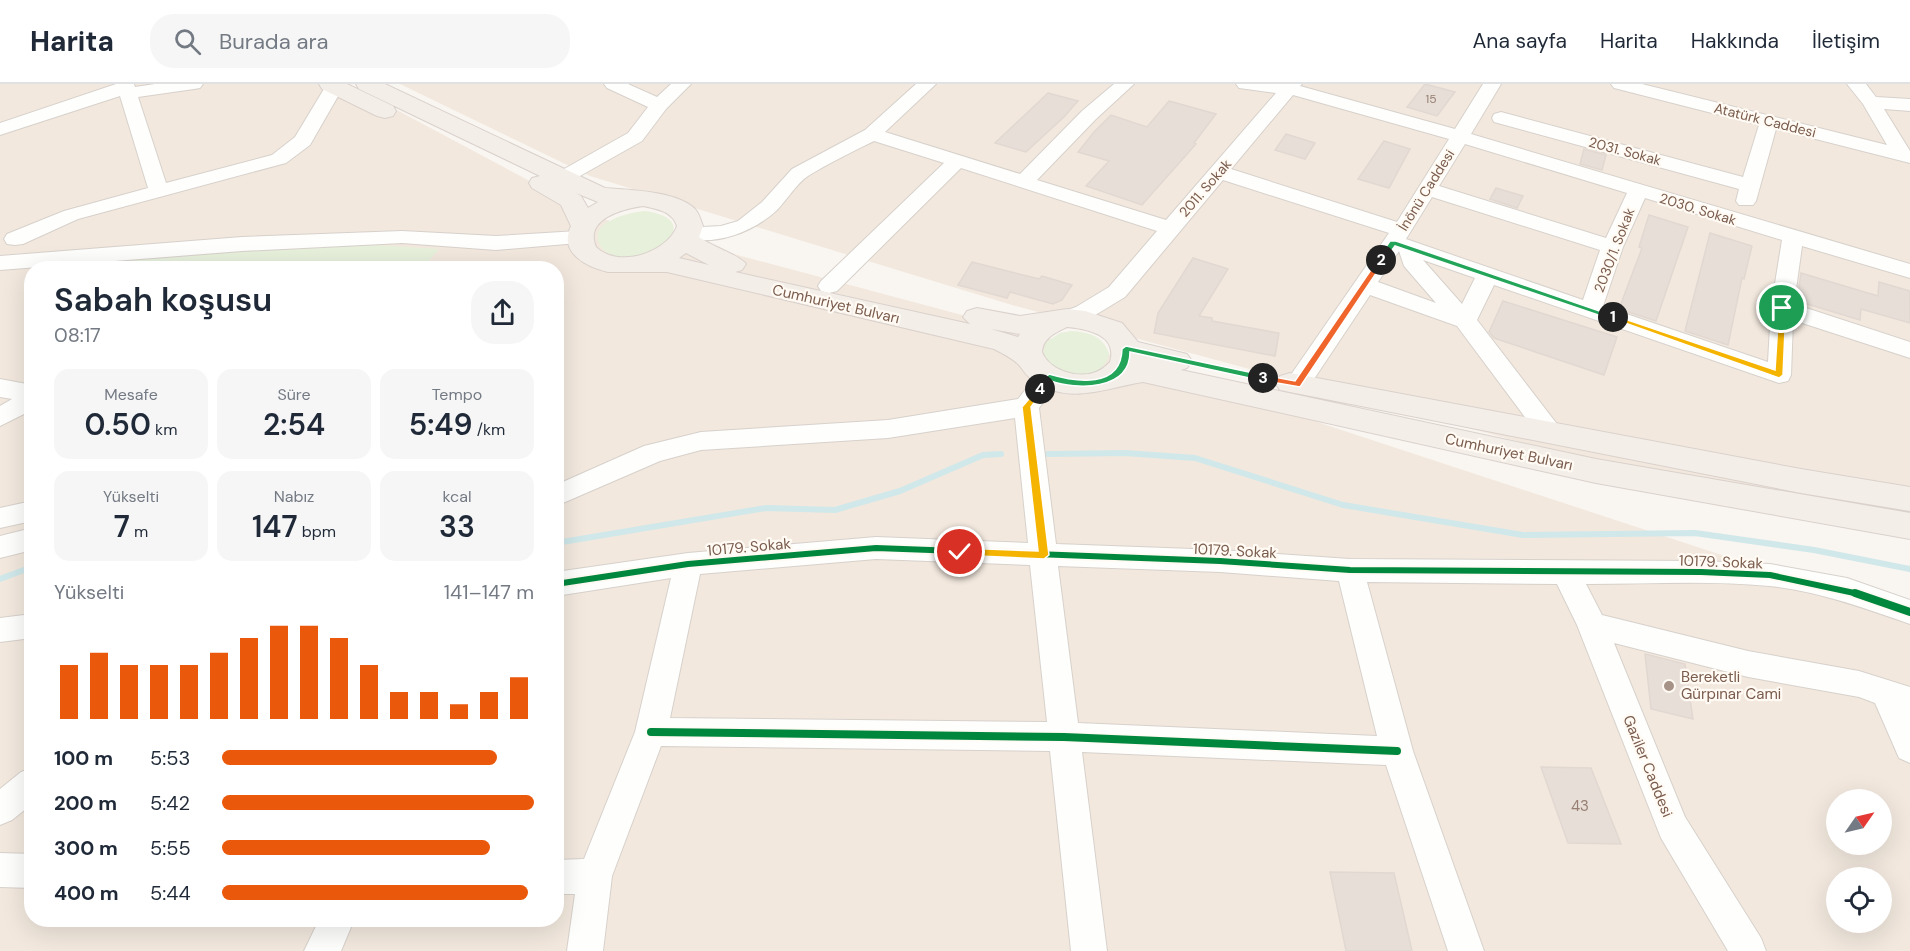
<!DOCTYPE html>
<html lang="tr">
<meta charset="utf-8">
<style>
:root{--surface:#fff;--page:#f6f6f7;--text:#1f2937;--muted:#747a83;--line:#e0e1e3;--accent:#ea580c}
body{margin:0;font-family:"DM Sans",sans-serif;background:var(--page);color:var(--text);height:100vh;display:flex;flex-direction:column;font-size:22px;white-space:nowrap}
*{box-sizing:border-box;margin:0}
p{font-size:20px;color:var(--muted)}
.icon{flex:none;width:33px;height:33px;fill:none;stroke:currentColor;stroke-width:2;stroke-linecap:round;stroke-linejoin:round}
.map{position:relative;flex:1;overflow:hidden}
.sheet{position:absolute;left:24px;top:177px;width:540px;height:666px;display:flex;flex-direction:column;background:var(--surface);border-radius:24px;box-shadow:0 6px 24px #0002}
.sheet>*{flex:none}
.needle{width:39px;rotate:56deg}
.buttons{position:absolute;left:1826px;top:705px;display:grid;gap:12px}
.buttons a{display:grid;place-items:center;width:66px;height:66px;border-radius:50%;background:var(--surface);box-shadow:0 6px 24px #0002;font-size:30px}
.pin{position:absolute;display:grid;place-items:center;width:51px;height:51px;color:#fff;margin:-26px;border:3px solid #fff;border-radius:50%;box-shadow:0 2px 6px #0007}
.km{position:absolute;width:30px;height:30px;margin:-15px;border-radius:50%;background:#222;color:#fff;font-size:16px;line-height:30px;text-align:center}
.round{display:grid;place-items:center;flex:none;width:63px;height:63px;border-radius:24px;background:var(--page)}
.overview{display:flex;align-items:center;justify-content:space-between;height:102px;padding:0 30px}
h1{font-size:33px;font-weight:600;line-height:45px}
.metrics{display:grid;grid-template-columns:repeat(3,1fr);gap:9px;height:102px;padding:6px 30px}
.metrics div{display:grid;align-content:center;border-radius:15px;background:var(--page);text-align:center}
.metrics b{font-size:30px;font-weight:600}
.metrics small{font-size:16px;font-weight:400}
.metrics p{font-size:16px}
.chart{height:168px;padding:12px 30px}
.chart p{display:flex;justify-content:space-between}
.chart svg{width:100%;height:108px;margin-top:6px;stroke:var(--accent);stroke-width:6}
ul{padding:0 30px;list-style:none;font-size:20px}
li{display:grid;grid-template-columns:96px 72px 1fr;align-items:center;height:45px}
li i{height:15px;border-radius:8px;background:var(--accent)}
header{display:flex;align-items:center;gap:36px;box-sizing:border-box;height:84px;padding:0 30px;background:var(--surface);border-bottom:2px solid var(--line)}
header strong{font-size:28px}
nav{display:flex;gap:33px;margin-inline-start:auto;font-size:21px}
.search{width:420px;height:54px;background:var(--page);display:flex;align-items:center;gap:15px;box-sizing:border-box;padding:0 21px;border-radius:24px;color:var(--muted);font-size:22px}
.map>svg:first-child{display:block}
.residential{fill:#f2e8de;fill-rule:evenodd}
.green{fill:#e7f0db}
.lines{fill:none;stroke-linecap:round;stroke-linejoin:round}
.stream{stroke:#d0e8ea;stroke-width:6}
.building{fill:#e6ded7;stroke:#e2d8d2;stroke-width:1.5}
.minor-casing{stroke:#d7d1cb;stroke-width:2}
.major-casing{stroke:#dad1cc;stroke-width:2}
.minor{fill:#fefefd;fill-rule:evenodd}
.major{fill:#f3eee8;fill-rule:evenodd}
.cycleway-far1-casing{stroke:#fffaf3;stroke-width:10}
.cycleway-casing{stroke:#fffaf3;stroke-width:11}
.cycleway-far1{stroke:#00873e;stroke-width:6}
.cycleway{stroke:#00873e;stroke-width:8}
.split-1{fill:#f5b400;stroke:#fff;stroke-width:1.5}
.split-2{fill:#22a559;stroke:#fff;stroke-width:1.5}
.split-3{fill:#f0652b;stroke:#fff;stroke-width:1.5}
.split-4{fill:#22a559;stroke:#fff;stroke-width:1.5}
.split-5{fill:#f5b400;stroke:#fff;stroke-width:1.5}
.poi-dot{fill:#a69286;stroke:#fffaf3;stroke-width:2}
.labels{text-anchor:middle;stroke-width:4.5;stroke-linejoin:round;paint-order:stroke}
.number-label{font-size:12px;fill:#977e72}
.far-street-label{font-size:14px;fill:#7a5c4d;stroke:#fffaf3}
.street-label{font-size:15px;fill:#7a5c4d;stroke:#fffaf3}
.poi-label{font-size:15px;fill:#7a5c4d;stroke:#fffaf3;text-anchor:start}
.near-number-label{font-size:15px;fill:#977e72}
</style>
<header>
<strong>Harita</strong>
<div class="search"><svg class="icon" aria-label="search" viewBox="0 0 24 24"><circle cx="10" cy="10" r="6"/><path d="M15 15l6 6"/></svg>Burada ara</div>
<nav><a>Ana sayfa</a><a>Harita</a><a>Hakkında</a><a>İletişim</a></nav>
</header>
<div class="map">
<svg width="1910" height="867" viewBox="0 0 1910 867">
<rect width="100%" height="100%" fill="#f9f5f0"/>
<path class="residential" d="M0,0H348L599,134L1126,275L1910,533V867H0ZM32,184H556V836H32ZM1836,716H1881V760H1836ZM1836,794H1881V838H1836Z
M400,0H1910V441L1687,403L1012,221L590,92Z"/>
<path class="green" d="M645,127C722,138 622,200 600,161C587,138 630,128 645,127Z
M360,160L439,165L423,184H34L87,177Z
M1071,247C1088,248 1103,252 1109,269C1106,293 1076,296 1057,287C1052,285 1047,278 1043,273L1045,259L1060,249Z"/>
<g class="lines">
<path class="stream" d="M1048,370L1125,369L1195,374L1343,421L1523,451L1695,449L1814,466L1910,485
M556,459L766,424L835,426L900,407L983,371L1001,370
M0,495L32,483"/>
</g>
<path class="building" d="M1425,0L1455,8L1437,32L1407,23Z
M1048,9L1078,17L1064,33L1026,68L995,59Z
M1169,17L1216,30L1194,59L1196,60L1142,121L1086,102L1109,77L1078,68L1094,48L1111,31L1147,43Z
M1286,50L1315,59L1305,75L1275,66Z
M1384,57L1410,65L1389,104L1358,95Z
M1584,65L1606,71L1602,86L1580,80Z
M1496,104L1523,112L1517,124L1490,115Z
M1649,131L1688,143L1656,237L1619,225L1642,164L1639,163Z
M1710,149L1752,162L1744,195L1742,194L1728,261L1685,247Z
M1193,174L1228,185L1199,232L1212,234V237L1279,249L1275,272L1154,249L1158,229Z
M972,178L1039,195L1042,192L1072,201L1062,216L1053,220L1010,208L1007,214L958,201Z
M1801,189L1878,212L1879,198L1910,207V239L1861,225L1860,236L1797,217Z
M1503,217L1617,253L1604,291L1494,254L1489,248Z
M1645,570L1685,580L1693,635L1651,625Z
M1541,683L1591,684L1621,760L1568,759Z
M1330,788L1394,789L1412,867H1346Z"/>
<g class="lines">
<g class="minor-casing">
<path id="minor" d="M116,0H134L135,3L155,0H203L200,4L194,5L138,13L166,99L272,71L295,53L327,0H345L310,61L286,79L78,135L23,160L15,161L7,160L4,155L7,150L64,127L148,104L120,12L0,51V39Z
M604,0H628L657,13L671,0H691L666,25L642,57L571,97H557L554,93L557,89L628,49L648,23L607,4Z
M916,0H936L885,48L1020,90L1082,27L1114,0H1134L1096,35L1037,96L1166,136L1276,9L1239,4L1236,0H1302L1300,2L1455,45L1483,0H1501L1471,50L1910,180V194L1802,162L1794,220L1910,258V274L1793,236L1791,291L1788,297L1779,299L1494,201L1477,236L1560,344L1564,350L1560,356L1551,359L1542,356L1457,242L1370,211L1306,307L1297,309L1288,307L1285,301L1288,295L1389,149L1223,96L1125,213L1092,233L1067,242L1059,239L1056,234L1059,229L1076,223L1109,203L1157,147L961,84L837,207L829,209L821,207L818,202L821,197L944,79L874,57C852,68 829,79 808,92C796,100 787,116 777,126C752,149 716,162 683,154L679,149L683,144L721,142L738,137L762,118L792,85L865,46ZM1293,11L1449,55L1397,138L1231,85ZM1465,60L1627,109L1606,154L1439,102ZM1432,113L1600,166L1583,216L1406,155ZM1645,114L1782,156L1771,224L1768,278L1603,222L1623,163ZM1399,167L1404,182L1436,219L1378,198ZM1423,176L1475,194L1462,220Z
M1611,0H1642L1887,61L1863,20L1847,0H1866L1876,13L1910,15V27L1884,25L1910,67V79L1776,45L1756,117L1753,121H1739L1736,117L1739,105L1494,38L1492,34L1494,30L1501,28L1743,93L1759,41L1614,4Z
M402,147L496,152L578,147L585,148L589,153L585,158L578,159L496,166L402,159L242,167L0,186V172L242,153Z
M1049,285L1058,287L1061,293L1039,324L1056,460L1220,466L1350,475L1701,477L1770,480L1847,494L1910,516V540C1864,524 1818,507 1769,502C1708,496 1647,500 1586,500L1602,531L1748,567L1859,587L1910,603V679L1899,674L1875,619L1859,613L1748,593L1614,559L1685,733L1761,854L1766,867H1728L1661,754L1577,541L1557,500L1367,498L1413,667L1484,867H1448L1386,681L1082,668L1107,867H1071L1050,667L661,662L612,792L603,867H567L575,810H556V776L584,775L635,648L671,494L556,512V488L688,469L876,453L1028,459L1015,334L888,354L701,366L660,377L556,422V401L644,362L701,348L888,336L1018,315L1040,287ZM876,475L1030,481L1047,638L670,634L700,490ZM1058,482L1220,488L1339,497L1377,652L1078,639Z
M0,295L32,301V326L0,342V322L12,315L0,313Z
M32,417V437L0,444V424Z
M32,444V466L0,474V452Z
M32,530V554L0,558V534Z
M32,684V720L12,736L0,741V705L21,688Z
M0,769L32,770V804L0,803Z
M319,836H354L341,867H304Z"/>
</g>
<g class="major-casing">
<path id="major" d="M319,0H347L393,22L396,27L393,32L385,34L377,32L322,5Z
M356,0H385L605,104C630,106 677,107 695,125C699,129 701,137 703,142L699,153C711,162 741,172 746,180L742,186L735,188L970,240L963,233L967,227L977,224L1020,232L1067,225L1085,227L1122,239L1138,258L1187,270L1192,277L1187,284L1181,286L1596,375L1910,429V455L1596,399L1143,298C1104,304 1067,323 1030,294C1025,290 1022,284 1018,280C1012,274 1002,269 994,265L667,188H608C587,183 558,169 571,142L561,121L532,104L529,99L532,94L540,92L359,5ZM576,109L598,118L588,124L581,112ZM643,122C657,125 672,127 677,142C667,169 618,185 596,163C584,135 622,125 643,122ZM686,169L709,181L679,174ZM1067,243C1088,245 1118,251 1110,278C1105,283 1100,287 1093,289C1076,294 1049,286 1042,268C1043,254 1055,249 1067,243ZM991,245L1020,250L1018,253Z
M1290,289L1801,385L1910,403V427L1801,409L1280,306L1275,299L1280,292Z"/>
</g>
<use href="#minor" class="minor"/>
<use href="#major" class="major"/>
<g class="cycleway-far1-casing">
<path id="cycleway-far1" d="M556,500L688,480L876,464L1220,477L1350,486L1701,488L1770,491L1859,510"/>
</g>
<g class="cycleway-casing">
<path id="cycleway" d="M1855,509L1910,528
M651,648L1064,653L1397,667"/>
</g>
<use href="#cycleway-far1" class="cycleway-far1"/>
<use href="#cycleway" class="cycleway"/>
</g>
<path class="split-1" d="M1779,223L1786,224L1783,291L1779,294L1608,233L1616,232L1775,286Z"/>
<path class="split-2" d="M1390,157H1396L1617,233L1610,235L1395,162L1384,177H1379L1377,176Z"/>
<path class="split-3" d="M1379,174L1385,176L1300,303L1260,296L1258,294L1263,291L1295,297Z"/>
<path class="split-4" d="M1126,262L1263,291L1267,294L1263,297L1130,268C1130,307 1076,306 1051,297L1043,307L1035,305L1049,290C1076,298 1121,305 1122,265Z"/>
<path class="split-5" d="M1040,302L1044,305L1031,323L1049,471L1044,475L956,471L955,468L960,464L1038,467L1022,323Z"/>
<circle class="poi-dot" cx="1669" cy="602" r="6"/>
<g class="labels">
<g class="number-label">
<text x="1431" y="19">15</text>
</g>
<g class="far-street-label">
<text transform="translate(1765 36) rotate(14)" y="5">Atatürk Caddesi</text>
<text transform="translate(1625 67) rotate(15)" y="5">2031. Sokak</text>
<text transform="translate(1205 104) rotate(-49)" y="5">2011. Sokak</text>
<text transform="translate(1426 106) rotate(-58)" y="5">İnönü Caddesi</text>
<text transform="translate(1698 125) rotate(17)" y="5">2030. Sokak</text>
<text transform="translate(1614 166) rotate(-69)" y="5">2030/1. Sokak</text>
</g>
<g class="street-label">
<text transform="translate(836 220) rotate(13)" y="5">Cumhuriyet Bulvarı</text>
<text transform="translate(1509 368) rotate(12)" y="5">Cumhuriyet Bulvarı</text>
<text transform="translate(749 463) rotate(-5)" y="5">10179. Sokak</text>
<text transform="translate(1235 467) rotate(3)" y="5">10179. Sokak</text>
<text transform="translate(1721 478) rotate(2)" y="5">10179. Sokak</text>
<text transform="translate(1648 682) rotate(68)" y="5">Gaziler Caddesi</text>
</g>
<g class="poi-label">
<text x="1681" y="598">Bereketli<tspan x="1681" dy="17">Gürpınar Cami</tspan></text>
</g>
<g class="near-number-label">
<text x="1580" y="727">43</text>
</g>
</g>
</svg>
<div class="buttons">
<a><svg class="needle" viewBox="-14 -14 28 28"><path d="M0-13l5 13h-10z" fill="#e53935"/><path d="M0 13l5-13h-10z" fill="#747a83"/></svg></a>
<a><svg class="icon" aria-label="locate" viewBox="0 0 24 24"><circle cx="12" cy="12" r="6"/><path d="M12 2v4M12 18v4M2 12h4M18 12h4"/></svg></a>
</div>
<div class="pin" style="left:1782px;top:224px;background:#1e9e55"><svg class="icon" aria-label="arrive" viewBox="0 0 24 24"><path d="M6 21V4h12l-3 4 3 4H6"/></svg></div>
<div class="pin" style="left:960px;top:468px;background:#d93025"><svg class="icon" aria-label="check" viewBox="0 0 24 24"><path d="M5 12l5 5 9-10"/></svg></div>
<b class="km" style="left:1613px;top:233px">1</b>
<b class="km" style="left:1381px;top:176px">2</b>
<b class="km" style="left:1263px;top:294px">3</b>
<b class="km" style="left:1040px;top:305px">4</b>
<section class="sheet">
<div class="overview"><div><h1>Sabah koşusu</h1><p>08:17</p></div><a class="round"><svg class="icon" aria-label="share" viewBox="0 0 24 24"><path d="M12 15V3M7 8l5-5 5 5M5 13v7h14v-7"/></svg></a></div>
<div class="metrics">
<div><p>Mesafe</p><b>0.50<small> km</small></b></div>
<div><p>Süre</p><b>2:54</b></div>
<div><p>Tempo</p><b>5:49<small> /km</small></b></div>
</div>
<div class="metrics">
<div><p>Yükselti</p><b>7<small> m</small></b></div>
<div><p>Nabız</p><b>147<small> bpm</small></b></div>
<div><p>kcal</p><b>33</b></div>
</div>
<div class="chart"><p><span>Yükselti</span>141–147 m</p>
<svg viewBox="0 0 160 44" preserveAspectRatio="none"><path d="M5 44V22M15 44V17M25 44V22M35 44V22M45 44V22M55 44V17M65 44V11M75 44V6M85 44V6M95 44V11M105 44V22M115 44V33M125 44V33M135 44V38M145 44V33M155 44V27"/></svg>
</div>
<ul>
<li><b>100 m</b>5:53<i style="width:88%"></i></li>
<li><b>200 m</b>5:42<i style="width:100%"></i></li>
<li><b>300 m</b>5:55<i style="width:86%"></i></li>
<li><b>400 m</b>5:44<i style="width:98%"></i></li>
</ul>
</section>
</div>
